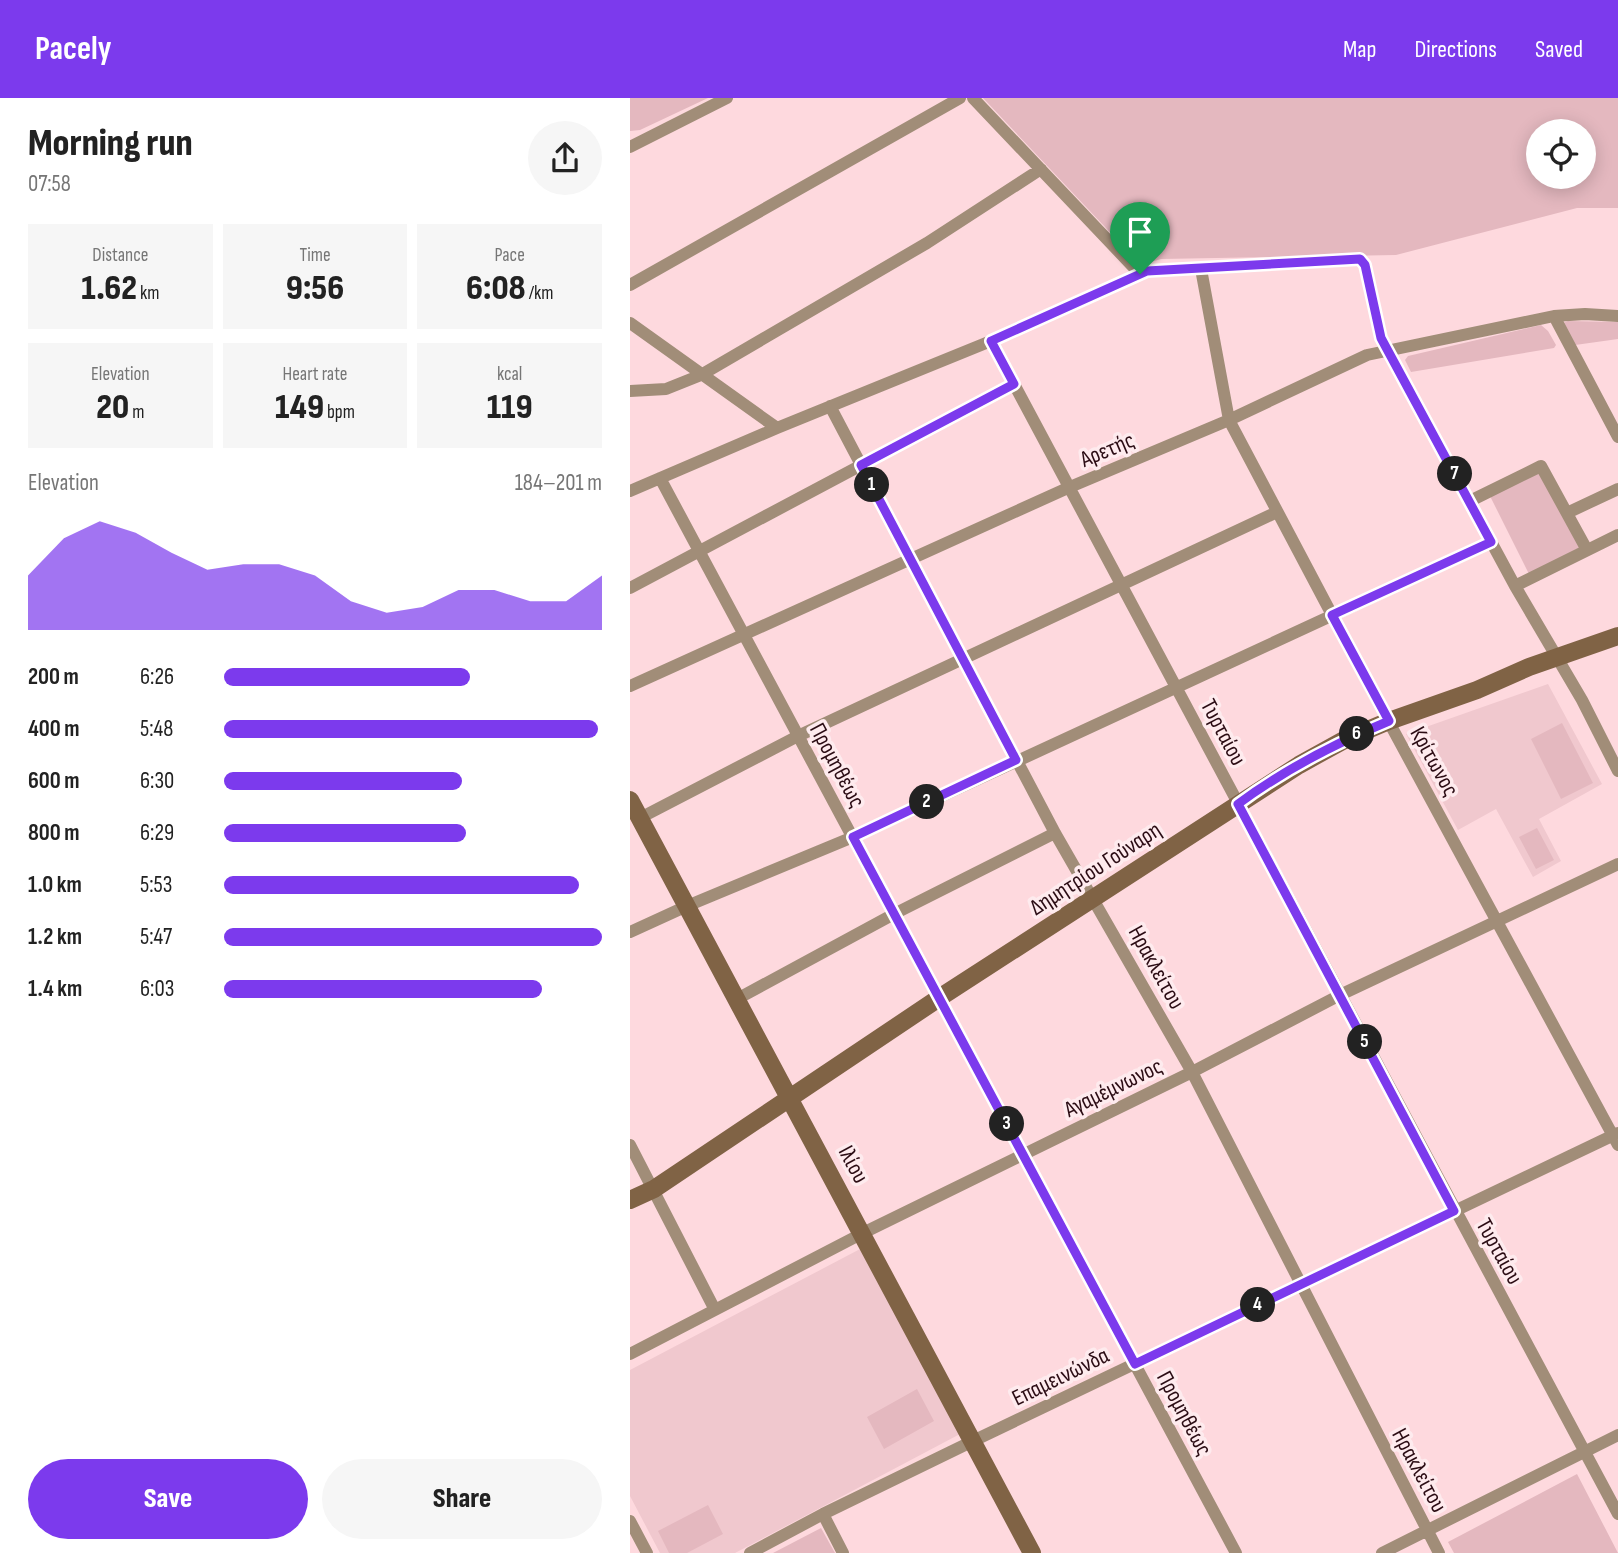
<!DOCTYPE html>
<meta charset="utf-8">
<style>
:root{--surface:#fff;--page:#f6f6f6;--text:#222;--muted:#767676;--accent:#7c3aed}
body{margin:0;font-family:"Sofia Sans Condensed",sans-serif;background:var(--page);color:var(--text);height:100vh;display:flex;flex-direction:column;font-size:26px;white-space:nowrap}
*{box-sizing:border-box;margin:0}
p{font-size:23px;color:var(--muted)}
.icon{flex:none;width:38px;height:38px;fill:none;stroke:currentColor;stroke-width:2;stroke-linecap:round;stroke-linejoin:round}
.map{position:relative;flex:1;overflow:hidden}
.side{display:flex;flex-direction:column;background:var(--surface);width:630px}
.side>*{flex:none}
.tools{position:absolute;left:896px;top:21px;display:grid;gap:14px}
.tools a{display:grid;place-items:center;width:70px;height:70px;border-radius:50%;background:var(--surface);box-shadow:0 4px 18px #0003;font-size:35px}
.pin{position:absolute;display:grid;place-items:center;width:60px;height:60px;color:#fff;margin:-72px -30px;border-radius:50% 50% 50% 0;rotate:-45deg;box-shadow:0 0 7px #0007}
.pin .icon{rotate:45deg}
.km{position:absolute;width:35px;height:35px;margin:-18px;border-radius:50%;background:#222;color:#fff;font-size:19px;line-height:35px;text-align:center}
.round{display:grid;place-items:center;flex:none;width:74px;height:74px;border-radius:37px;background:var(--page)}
.overview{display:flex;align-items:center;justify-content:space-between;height:119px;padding:0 28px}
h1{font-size:38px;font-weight:800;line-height:52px}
.figures{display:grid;grid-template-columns:repeat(3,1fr);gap:10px;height:119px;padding:7px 28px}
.figures div{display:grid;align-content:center;border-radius:0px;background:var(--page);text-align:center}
.figures b{font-size:35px;font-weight:800}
.figures small{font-size:19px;font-weight:400}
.figures p{font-size:19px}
.chart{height:196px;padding:14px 28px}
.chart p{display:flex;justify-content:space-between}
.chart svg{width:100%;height:126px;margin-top:7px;fill:var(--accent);opacity:.7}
.primary-button{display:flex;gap:14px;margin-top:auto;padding:14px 28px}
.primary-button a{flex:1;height:80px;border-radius:42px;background:var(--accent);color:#fff;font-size:28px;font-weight:800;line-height:80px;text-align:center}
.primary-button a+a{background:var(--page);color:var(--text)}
ul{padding:0 28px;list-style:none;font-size:23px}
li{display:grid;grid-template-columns:112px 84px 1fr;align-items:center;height:52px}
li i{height:18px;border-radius:9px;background:var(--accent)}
header{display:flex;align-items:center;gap:42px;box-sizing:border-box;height:98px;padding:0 35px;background:var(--accent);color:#fff}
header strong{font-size:33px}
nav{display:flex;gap:38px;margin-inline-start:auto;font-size:24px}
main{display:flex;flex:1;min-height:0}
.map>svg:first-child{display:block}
.built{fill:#f0c8ce}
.green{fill:#e4b8bf;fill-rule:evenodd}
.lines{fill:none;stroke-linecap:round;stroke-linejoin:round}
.street{stroke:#a18d78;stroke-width:12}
.secondary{stroke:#806345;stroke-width:18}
.route-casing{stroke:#fff;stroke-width:14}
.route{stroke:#7c3aed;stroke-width:9}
.labels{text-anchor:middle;stroke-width:7;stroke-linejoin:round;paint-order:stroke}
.street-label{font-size:23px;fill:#2b0c14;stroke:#feebee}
</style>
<header>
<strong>Pacely</strong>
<nav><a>Map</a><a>Directions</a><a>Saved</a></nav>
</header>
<main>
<section class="side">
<div class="overview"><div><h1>Morning run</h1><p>07:58</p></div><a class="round"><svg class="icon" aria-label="share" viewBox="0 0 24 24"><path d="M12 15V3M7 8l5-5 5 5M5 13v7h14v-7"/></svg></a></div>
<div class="figures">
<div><p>Distance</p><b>1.62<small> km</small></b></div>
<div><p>Time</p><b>9:56</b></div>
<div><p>Pace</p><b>6:08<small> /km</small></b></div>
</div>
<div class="figures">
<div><p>Elevation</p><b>20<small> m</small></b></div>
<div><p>Heart rate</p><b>149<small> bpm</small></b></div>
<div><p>kcal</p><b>119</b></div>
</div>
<div class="chart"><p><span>Elevation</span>184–201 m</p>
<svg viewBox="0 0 160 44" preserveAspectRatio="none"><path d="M0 44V25L10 12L20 6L30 10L40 17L50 23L60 21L70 21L80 25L90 34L100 38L110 36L120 30L130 30L140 34L150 34L160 25V44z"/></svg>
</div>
<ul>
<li><b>200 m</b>6:26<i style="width:65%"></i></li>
<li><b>400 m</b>5:48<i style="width:99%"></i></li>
<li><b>600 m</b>6:30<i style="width:63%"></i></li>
<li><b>800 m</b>6:29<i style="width:64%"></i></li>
<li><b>1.0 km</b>5:53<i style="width:94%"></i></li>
<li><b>1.2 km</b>5:47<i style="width:100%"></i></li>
<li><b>1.4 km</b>6:03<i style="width:84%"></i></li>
</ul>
<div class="primary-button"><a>Save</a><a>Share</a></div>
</section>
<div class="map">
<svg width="988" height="1455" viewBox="0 0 988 1455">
<rect width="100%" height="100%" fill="#fed9de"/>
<path class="built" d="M918,586L972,686L909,721L931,763L903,779L866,711L828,732L776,636Z
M232,1150L330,1336L105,1455H30L0,1398V1272Z"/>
<path class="green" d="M0,0H78L10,32L0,33Z
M353,0H988V110H947L766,157L531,161L511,167ZM908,33H954V79H908Z
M938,223L988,224V241L938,248L931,226Z
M911,227L918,233L926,247L924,250L781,274L775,262L778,258Z
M908,374L951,449L899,476L860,398Z
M932,625L963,685L931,701L901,641Z
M907,730L924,762L906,771L889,739Z
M287,1291L304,1323L254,1351L237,1319Z
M947,1376L988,1455H824L818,1444Z
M78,1407L93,1436L57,1455H39L28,1433Z
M191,1430L205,1455H143Z"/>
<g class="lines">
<path class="street" d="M343,0L510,176
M0,49L97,0
M571,171L599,322L747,602L988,1047
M0,187L330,0
M924,218L988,339
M0,225L147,330
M361,243L988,1416
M0,293L36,291L71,277L297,145L411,71
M200,308L425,735L562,974L809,1455
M30,380L606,1455
M0,393L147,330L361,243L517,173L730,161L735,167L751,240L885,488L952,602L988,673
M840,403L911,368L957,452
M937,415L988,391
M885,488L988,437
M0,490L384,286
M0,588L440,389L599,322L737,257L924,218L955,216L988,218
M10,720L168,638L647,414
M0,834L57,808L223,739L861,444
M107,901L264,816L425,735
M0,1047L85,1212
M0,1256L233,1135L562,974L710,897L988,766
M193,1416L213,1455
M0,1423L17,1455
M120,1455L193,1416L343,1343L988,1035
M752,1455L988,1337"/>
<path class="secondary" d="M0,702L402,1455
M0,1102L24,1091L309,900L669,667L716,641L759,623L847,592L899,569L988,538"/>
</g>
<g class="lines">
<g class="route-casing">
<path id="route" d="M730,161L735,167L751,240L861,444L702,517L759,623C706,645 654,672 608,706L824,1113L505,1266L223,739L386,662L231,367L384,286L361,243L517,173Z"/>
</g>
<use href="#route" class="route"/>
</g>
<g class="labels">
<g class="street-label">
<text transform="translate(477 351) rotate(-23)" y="8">Αρετής</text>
<text transform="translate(594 634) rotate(62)" y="8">Τυρταίου</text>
<text transform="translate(805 663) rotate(61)" y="8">Κρίτωνος</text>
<text transform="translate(208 667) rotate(62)" y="8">Προμηθέως</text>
<text transform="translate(465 770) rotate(-33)" y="8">Δημητρίου Γούναρη</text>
<text transform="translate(527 869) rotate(61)" y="8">Ηρακλείτου</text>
<text transform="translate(483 989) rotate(-26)" y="8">Αγαμέμνωνος</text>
<text transform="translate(224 1066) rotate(62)" y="8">Ιλίου</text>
<text transform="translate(870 1153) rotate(61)" y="8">Τυρταίου</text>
<text transform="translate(430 1278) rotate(-26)" y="8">Επαμεινώνδα</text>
<text transform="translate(555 1315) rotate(62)" y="8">Προμηθέως</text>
<text transform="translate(790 1372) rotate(62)" y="8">Ηρακλείτου</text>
</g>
</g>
</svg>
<div class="tools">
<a><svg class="icon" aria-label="locate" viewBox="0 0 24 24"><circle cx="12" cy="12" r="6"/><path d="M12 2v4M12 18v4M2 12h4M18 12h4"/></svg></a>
</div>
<div class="pin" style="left:510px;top:176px;background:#1e9e55"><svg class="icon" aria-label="arrive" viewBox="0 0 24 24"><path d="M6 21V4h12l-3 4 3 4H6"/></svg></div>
<b class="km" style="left:242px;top:387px">1</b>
<b class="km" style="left:297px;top:704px">2</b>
<b class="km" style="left:377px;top:1026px">3</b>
<b class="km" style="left:628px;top:1207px">4</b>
<b class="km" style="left:735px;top:944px">5</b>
<b class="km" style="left:727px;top:636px">6</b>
<b class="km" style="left:825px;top:376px">7</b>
</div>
</main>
